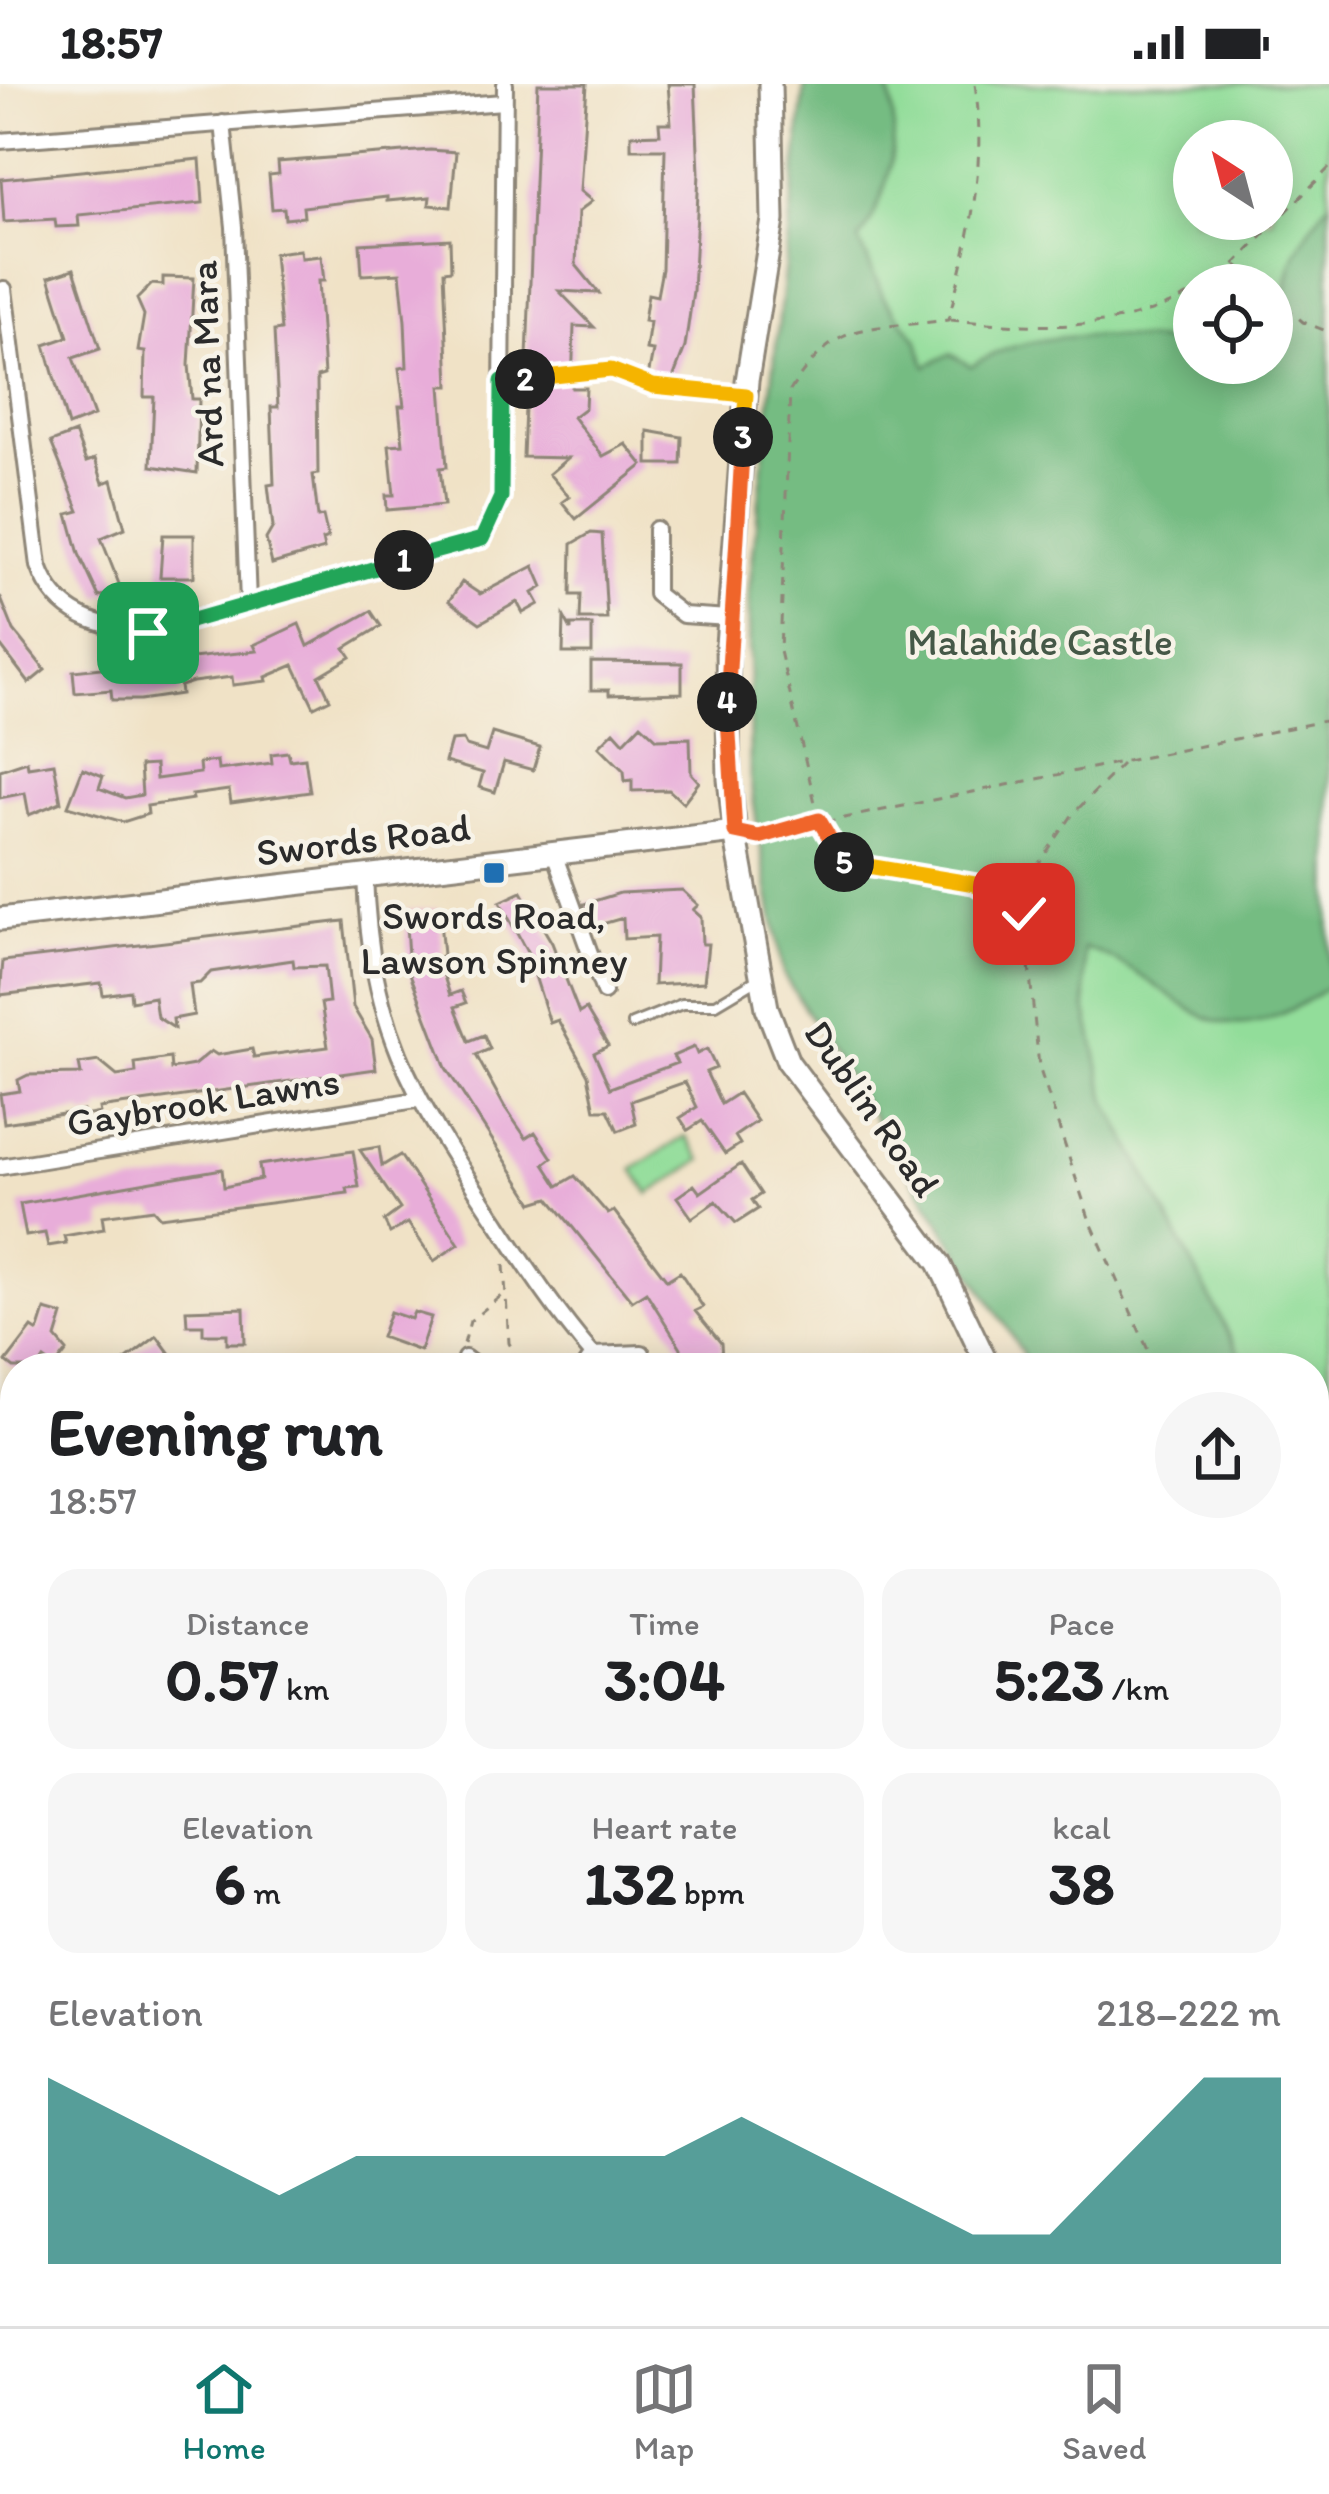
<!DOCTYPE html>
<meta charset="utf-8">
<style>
:root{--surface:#fff;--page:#f6f6f6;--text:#202124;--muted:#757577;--line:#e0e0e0;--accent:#0f766e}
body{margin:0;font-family:Itim,sans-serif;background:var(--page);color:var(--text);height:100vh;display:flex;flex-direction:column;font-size:45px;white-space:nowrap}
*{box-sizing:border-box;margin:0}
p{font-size:39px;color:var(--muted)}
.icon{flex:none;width:66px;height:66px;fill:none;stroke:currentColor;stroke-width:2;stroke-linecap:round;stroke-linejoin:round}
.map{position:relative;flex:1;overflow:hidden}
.details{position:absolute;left:0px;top:1269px;width:1329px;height:975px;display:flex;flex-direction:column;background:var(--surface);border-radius:48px 48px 0 0;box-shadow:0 6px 30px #0003}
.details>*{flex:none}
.needle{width:78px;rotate:324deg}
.buttons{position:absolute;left:1173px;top:36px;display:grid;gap:24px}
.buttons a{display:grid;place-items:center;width:120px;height:120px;border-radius:50%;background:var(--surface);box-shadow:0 6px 30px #0003;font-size:60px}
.pin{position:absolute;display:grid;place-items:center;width:102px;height:102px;color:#fff;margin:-51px;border-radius:24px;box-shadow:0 6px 18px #0006}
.km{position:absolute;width:60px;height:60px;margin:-30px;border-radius:50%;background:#222;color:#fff;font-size:33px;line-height:60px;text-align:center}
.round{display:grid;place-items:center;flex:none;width:126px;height:126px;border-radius:63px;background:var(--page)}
.head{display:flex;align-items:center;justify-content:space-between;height:204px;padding:0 48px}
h1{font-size:66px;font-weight:800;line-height:90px}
.stats{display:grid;grid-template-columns:repeat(3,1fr);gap:18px;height:204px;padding:12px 48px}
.stats div{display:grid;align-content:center;border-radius:30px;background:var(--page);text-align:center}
.stats b{font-size:60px;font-weight:800}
.stats small{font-size:33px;font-weight:400}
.stats p{font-size:33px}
.chart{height:336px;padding:24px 48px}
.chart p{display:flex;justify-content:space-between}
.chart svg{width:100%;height:216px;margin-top:12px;fill:var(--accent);opacity:.7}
.status{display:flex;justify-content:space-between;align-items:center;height:84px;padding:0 60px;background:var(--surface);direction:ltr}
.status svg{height:33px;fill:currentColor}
.menu{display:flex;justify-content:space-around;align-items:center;height:168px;border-top:3px solid var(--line);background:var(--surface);font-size:33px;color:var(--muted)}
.menu a{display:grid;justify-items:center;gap:6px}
.menu .selected{color:var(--accent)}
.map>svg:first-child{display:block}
.green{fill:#92dd9a;stroke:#5e8462;stroke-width:3;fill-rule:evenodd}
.forest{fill:#75bc82;stroke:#507456;stroke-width:3}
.building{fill:#e8add9}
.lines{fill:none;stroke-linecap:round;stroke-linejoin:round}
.service-casing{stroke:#8e8678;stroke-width:14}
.minor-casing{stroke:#8e8678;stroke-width:20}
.secondary-casing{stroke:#8e8678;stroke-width:27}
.path{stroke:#8e8678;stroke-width:3;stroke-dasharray:9 9;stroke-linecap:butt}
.service{stroke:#fff;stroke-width:8}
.minor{stroke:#fff;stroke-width:14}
.secondary{stroke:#fff;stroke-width:21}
.split-1-casing{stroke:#fff;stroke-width:24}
.split-2-casing{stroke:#fff;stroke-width:24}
.split-3-casing{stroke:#fff;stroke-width:24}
.split-4-casing{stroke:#fff;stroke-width:24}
.split-5-casing{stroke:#fff;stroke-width:24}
.split-6-casing{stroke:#fff;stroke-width:24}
.split-1{stroke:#22a559;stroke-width:15}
.split-2{stroke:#22a559;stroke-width:15}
.split-3{stroke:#f5b400;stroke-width:15}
.split-4{stroke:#f0652b;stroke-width:15}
.split-5{stroke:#f0652b;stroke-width:15}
.split-6{stroke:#f5b400;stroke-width:15}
.poi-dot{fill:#1f6fb2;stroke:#f7f3e8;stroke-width:4.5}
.labels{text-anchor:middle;stroke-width:9;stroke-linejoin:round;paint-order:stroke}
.street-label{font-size:39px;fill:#2b2b2b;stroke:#f7f3e8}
.park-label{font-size:39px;fill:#455847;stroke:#f7f3e8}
.poi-label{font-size:39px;fill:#2b2b2b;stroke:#f7f3e8}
</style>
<div class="status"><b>18:57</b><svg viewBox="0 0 49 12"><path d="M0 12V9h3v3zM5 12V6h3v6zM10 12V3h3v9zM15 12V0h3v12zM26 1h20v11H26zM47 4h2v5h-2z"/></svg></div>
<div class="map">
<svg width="1329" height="2242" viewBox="0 0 1329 2242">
<rect width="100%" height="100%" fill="#f7f3e8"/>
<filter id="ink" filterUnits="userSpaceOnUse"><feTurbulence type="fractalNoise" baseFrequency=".00833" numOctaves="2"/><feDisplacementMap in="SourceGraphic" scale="24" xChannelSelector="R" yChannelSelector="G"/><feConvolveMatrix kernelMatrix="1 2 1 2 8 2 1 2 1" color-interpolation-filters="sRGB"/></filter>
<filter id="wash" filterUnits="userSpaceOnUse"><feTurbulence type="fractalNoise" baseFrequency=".004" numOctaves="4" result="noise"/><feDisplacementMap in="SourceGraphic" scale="48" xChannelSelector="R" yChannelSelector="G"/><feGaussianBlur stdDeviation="2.7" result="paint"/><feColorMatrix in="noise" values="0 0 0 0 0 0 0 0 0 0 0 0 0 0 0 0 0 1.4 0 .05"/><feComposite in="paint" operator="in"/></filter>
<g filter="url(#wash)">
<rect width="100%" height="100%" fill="#f0e2c6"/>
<path class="green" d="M805,0H1329V2242H1188V2229H1314V1284H1026L1022,1268L783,890L759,753L750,694L749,507ZM1194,57H1272V135H1194ZM1194,201H1272V279H1194Z
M686,1052L702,1076L649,1110L633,1085Z
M0,1713L15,1715V2113L0,2127Z"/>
<path class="forest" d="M805,0H887C903,51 889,113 859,156L884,214L917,255L926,282L950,270L971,282C1036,242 1111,251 1184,260L1194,247V279H1272V223L1286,225C1284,177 1303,154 1329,117V902C1201,993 1189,897 1084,864L1086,923L1107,1018L1247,1284H1026L1022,1268L783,890L759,753L750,693L749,507Z
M1314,1417L1329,1453V2242H1188V2229H1314Z
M15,2113V2229H59L50,2242H0V2127Z
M501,2229H885L908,2242H465Z"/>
<g id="blocks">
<path class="building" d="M538,0H587L580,107L592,117L578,128L576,181L599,209L559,207L594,243L574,242L572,304H586L585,324L573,333L603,372L626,360L643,381L576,435L562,418L569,413L549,390L568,374L523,373Z
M668,0H695L699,89L693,207L685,263L670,302L647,298L653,267L646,266L650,238L644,237L648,210L657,212L662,185L665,65H631V51L660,50L659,39H671Z
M430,66L456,68L451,123L429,121L430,113L387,117V113L303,123L304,133L285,135L284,124L272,125L269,91L279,90L278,78Z
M200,75L203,119L78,131L79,142L56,143L55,135L4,138L1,95Z
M450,155L451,186L444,187L449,302H441L447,383L440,384L444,421L387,426L386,411H394L389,361L403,360L399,322H404L399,284L407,283L405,237L400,189L362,191L360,160Z
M300,166L301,174L321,172L324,197H318L324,291L317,293L318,390L313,391L318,433L323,432L328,454L322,456L324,465L272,480L266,455L273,443L268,401L274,400L271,323H278L274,247L281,246L274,169Z
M74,185L100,265L73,274L94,332L68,342L45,261L68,253L49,193Z
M163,193L194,194L189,281L192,315H199L197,389L151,382L154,313H144L145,268L138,267L144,231L137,215L152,200L163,201Z
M648,347L682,353L681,380H648Z
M75,349L86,378L95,375L103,399L112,396L125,444L101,454L121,505L99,513L79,470L68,430L79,427L51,358Z
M591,449L602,450L607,535H580L581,511H571L572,460Z
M163,451H194V493H160Z
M534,482L543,503L533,509L539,520L523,529L517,518L480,539L449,517L462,498L480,510Z
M0,512L14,547L45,586L29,599L0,561Z
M371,527L381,542L345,564L351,573L319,592L330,615L314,623L294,581L266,593L267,597L233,601L232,593L193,598L180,602L181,610L140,616H112L111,606L75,609L73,587L257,567L254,561L299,540L308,562Z
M564,533L571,546V541H592V569H563Z
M591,578L682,579V609L609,611V606H591Z
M641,640L657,655L690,654L691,689L699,698L683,719L669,706L632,707V696L625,697L624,687L599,662L614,647L624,658Z
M492,649L540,663L533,686L504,678L495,708L479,703L483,689L445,678L451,657L463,656L466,662L486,668Z
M288,668L290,676L305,674L310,708L231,719L229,706L192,711L193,715L147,722L148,730L123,738L68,722L83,684L103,692L99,704L125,714L142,711L140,682L155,681L156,695L200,689L199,679L217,677L218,686L272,679L271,670Z
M27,677L28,683L54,679L61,718L29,731L25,709L0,714V686Z
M682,806L698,821L693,826L701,833L702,860H708L704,898L654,901L656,853L624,855L623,834L592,843L584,820L620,809Z
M522,808L552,859L579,929L586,925L608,962L594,969L610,1004L677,979L673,972L694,963L697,970L707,965L716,984L706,988L721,1020L738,1009L757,1037L735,1052L740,1060L725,1070L702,1037L688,1046L680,1034L697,1023L685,998L631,1017L636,1040L618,1047L608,1026H595L588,991L558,936L550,939L528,870L500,818Z
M439,825L443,871L438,874L450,911L461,907L466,919L455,923L469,957L484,951L490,965L476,971L504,1022L526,1054L535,1048L552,1074L544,1080L558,1102L575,1092L608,1130L614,1127L667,1196L680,1188L703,1223L695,1227L721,1259L722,1275L713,1276V1284H682L681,1264L646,1208L632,1217L549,1114L533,1119L446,984L409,887L405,827Z
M344,837L353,923L372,955L376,985L99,1024L100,1029L84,1032L83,1027L4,1039L0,1010L20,1007L18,996L28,991L81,990L79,980L99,977L117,992L136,989L135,979L170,974L171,985L194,981L211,967L217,971L252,965L254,973L328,963L321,919L329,918L325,882L294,883L293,876L211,888L200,899L190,900L194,931L173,935L174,944L157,933L154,913L131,917L130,907L103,911L101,899L0,911L3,877Z
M379,1063L382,1082L400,1071L459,1160L434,1177L408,1139L390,1149L384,1137L400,1125L360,1066Z
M353,1067L359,1103L347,1104L348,1109L160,1133L153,1125L102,1132L104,1145L64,1152L66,1159L48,1162L45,1149L26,1152L20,1120L222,1085L224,1103L261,1095L259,1081Z
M741,1080L761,1110L752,1116L758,1125L736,1139L716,1117L692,1134L677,1113L694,1101L700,1109Z
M244,1224L245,1259H227V1250H203V1241H187L186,1226Z
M45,1226L63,1231L56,1254L67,1267L55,1283L44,1275L38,1284H14L6,1278L32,1244L38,1248Z
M390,1228L411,1235L414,1228L431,1233L420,1267L381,1253Z
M157,1252L171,1271L167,1284H115Z"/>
</g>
</g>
<g filter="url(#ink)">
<use href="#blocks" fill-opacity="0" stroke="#8e8678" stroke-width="3"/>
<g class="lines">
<g class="service-casing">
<path id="service" d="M632,940L682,920H716L758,895
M231,2229L233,2242
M639,2242L647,2240L644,2229"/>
</g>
<g class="minor-casing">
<path id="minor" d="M223,39L234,143L248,519
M0,57L503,18
M4,205L39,482C57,534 99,541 148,549L481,455L501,413L505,0
M656,445V510L683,531L729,534
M553,767L604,908
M365,791C370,941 410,1008 491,1129C524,1179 554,1226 593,1271L584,1284
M0,1083L416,1016
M593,1271L642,1269
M465,1274L478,1284
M0,1677L15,1684
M897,2229L923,2242
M958,2242L964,2229"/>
</g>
<g class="secondary-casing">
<path id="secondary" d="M770,0L773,136L747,297L727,561L729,695L735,748L767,924L788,978L939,1179L989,1284
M0,835L735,748
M1132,2229L1133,2242"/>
</g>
<path class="path" d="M975,0C987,80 969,159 948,236C868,247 838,232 790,307L780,567L819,736L845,780L975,799L1024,830
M1237,181L1260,201
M1205,201L1236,179L1329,84
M1272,211L1303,238L1329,248
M950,236C1035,243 1118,251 1194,208
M516,296L611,286L653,301L724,309
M1122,680L1073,730L1039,779L1024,830L1039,983L1089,1134L1156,1284
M755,752L1329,636
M504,1181L509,1259L522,1284
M464,1260L470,1237L507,1207
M1314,1639L1329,1672"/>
<use href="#service" class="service"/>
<use href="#minor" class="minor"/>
<use href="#secondary" class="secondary"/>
</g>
</g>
<g class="lines" filter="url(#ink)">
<g class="split-1-casing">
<path id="split-1" d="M148,549L404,476"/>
</g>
<g class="split-2-casing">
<path id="split-2" d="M404,476L482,455L501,413L502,297L525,295"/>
</g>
<g class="split-3-casing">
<path id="split-3" d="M525,295L611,286L653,302L746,311L743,353"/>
</g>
<g class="split-4-casing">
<path id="split-4" d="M727,618L743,353"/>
</g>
<g class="split-5-casing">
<path id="split-5" d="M727,618L735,748L759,753L819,736L844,778"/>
</g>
<g class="split-6-casing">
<path id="split-6" d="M844,778L975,800L1024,830"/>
</g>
<use href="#split-1" class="split-1"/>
<use href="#split-2" class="split-2"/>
<use href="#split-3" class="split-3"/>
<use href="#split-4" class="split-4"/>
<use href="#split-5" class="split-5"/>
<use href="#split-6" class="split-6"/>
</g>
<rect class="poi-dot" x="482" y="777" width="24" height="24" rx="6"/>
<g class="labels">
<g class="street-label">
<text transform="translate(206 280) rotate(-92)" y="14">Ard na Mara</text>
<text transform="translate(363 755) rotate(-7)" y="14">Swords Road</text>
<text transform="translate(203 1017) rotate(-9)" y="14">Gaybrook Lawns</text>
<text transform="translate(873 1024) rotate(55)" y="14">Dublin Road</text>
</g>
<g class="park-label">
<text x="1040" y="571">Malahide Castle</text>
</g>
<g class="poi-label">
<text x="494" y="845">Swords Road,<tspan x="494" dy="45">Lawson Spinney</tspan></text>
</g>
</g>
</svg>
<div class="buttons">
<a><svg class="needle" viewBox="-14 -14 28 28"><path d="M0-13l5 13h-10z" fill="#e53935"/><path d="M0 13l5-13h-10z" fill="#757577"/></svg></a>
<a><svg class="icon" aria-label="locate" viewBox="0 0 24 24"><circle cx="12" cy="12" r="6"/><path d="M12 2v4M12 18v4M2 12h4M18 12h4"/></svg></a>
</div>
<div class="pin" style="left:148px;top:549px;background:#1e9e55"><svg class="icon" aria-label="arrive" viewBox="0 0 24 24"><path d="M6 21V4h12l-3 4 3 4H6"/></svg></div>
<div class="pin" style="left:1024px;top:830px;background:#d93025"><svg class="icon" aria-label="check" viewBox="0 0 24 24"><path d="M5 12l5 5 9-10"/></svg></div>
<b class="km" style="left:404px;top:476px">1</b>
<b class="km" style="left:525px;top:295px">2</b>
<b class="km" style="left:743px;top:353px">3</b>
<b class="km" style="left:727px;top:618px">4</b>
<b class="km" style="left:844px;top:778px">5</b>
<section class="details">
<div class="head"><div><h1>Evening run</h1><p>18:57</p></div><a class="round"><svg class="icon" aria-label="share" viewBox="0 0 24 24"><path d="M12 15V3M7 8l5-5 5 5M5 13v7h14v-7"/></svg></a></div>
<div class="stats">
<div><p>Distance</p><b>0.57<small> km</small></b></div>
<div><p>Time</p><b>3:04</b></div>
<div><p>Pace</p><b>5:23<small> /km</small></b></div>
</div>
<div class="stats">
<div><p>Elevation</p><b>6<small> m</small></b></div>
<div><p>Heart rate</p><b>132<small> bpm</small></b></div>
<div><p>kcal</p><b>38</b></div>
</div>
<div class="chart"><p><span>Elevation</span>218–222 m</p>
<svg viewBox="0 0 160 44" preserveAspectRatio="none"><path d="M0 44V6L10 14L20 22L30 30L40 22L50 22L60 22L70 22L80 22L90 14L100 22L110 30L120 38L130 38L140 22L150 6L160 6V44z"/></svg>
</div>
</section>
</div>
<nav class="menu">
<a class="selected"><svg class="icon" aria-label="home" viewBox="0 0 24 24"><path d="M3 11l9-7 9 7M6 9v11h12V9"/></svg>Home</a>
<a><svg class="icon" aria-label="map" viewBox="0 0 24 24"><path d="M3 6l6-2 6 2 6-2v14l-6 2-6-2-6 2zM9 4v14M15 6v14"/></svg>Map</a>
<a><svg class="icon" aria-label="saved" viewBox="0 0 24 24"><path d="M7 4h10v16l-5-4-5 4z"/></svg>Saved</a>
</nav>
